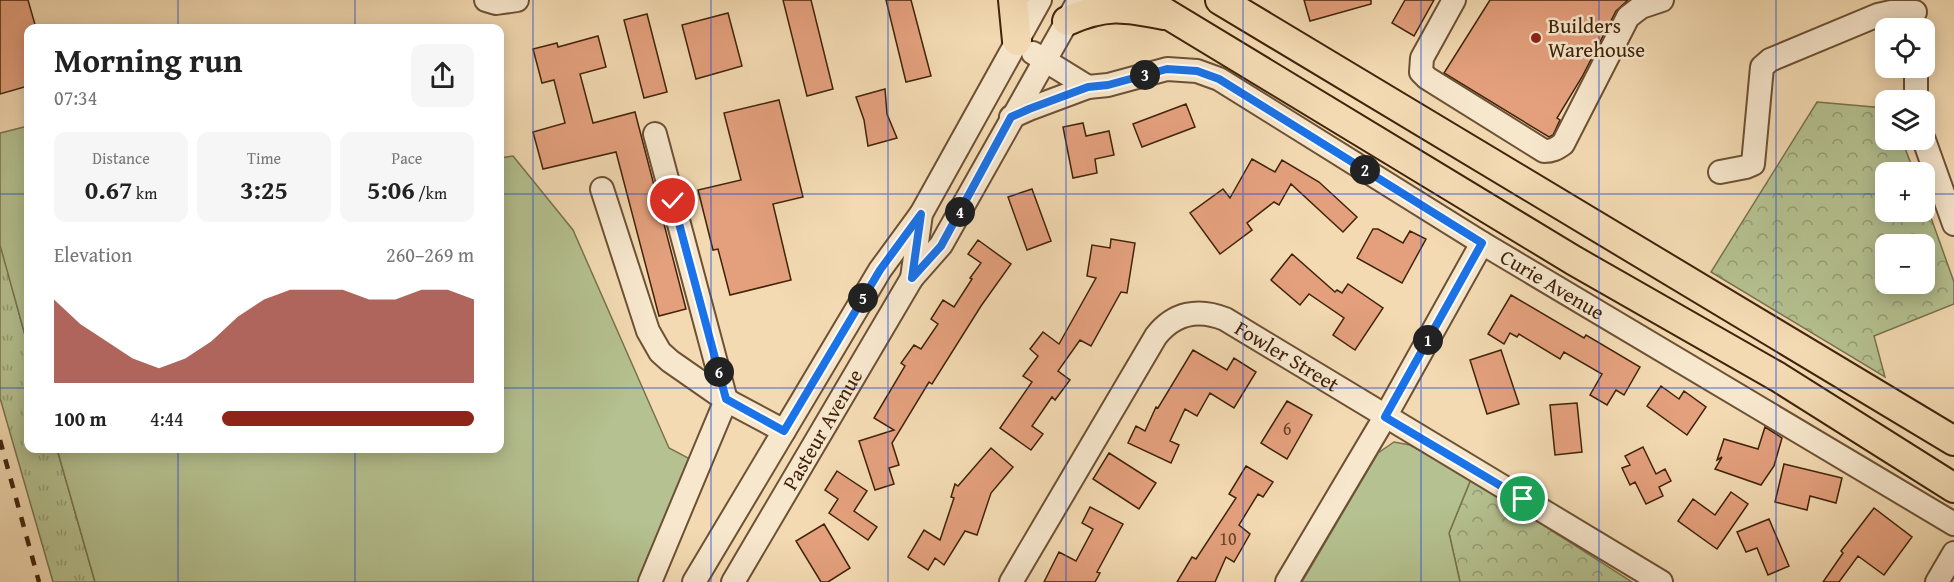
<!DOCTYPE html>
<meta charset="utf-8">
<style>
:root{--surface:#fff;--page:#f6f6f6;--text:#222;--muted:#767676;--accent:#8f2418}
body{margin:0;font-family:"Gentium Book Plus",serif;background:var(--page);color:var(--text);height:100vh;display:flex;flex-direction:column;font-size:22px;white-space:nowrap}
*{box-sizing:border-box;margin:0}
p{font-size:20px;color:var(--muted)}
.icon{flex:none;width:33px;height:33px;fill:none;stroke:currentColor;stroke-width:2;stroke-linecap:round;stroke-linejoin:round}
.map{position:relative;flex:1;overflow:hidden}
.drawer{position:absolute;left:24px;top:24px;width:480px;height:429px;display:flex;flex-direction:column;background:var(--surface);border-radius:12px;box-shadow:0 3px 15px #0003}
.drawer>*{flex:none}
.tools{position:absolute;left:1875px;top:18px;display:grid;gap:12px}
.tools a{display:grid;place-items:center;width:60px;height:60px;border-radius:12px;background:var(--surface);box-shadow:0 3px 15px #0003;font-size:30px}
.pin{position:absolute;display:grid;place-items:center;width:51px;height:51px;color:#fff;margin:-26px;border:3px solid #fff;border-radius:50%;box-shadow:0 2px 6px #0007}
.km{position:absolute;width:30px;height:30px;margin:-15px;border-radius:50%;background:#222;color:#fff;font-size:16px;line-height:30px;text-align:center}
.round{display:grid;place-items:center;flex:none;width:63px;height:63px;border-radius:12px;background:var(--page)}
.head{display:flex;align-items:center;justify-content:space-between;height:102px;padding:0 30px}
h1{font-size:33px;font-weight:700;line-height:45px}
.metrics{display:grid;grid-template-columns:repeat(3,1fr);gap:9px;height:102px;padding:6px 30px}
.metrics div{display:grid;align-content:center;border-radius:12px;background:var(--page);text-align:center}
.metrics b{font-size:26px;font-weight:700}
.metrics small{font-size:16px;font-weight:400}
.metrics p{font-size:16px}
.chart{height:168px;padding:12px 30px}
.chart p{display:flex;justify-content:space-between}
.chart svg{width:100%;height:108px;margin-top:6px;fill:var(--accent);opacity:.7}
ul{padding:0 30px;list-style:none;font-size:20px}
li{display:grid;grid-template-columns:96px 72px 1fr;align-items:center;height:45px}
li i{height:15px;border-radius:8px;background:var(--accent)}
.map>svg:first-child{display:block}
.grass{fill:url(#grass-tufts);stroke:#7a724d;stroke-width:1.5}
.park{fill:url(#park-crowns);stroke:#7a724d;stroke-width:1.5;fill-rule:evenodd}
.pitch{fill:#b5c190;stroke:#7a724d;stroke-width:1.5}
.building{fill:#e4a07d;stroke:#40230a;stroke-width:1.5}
.lines{fill:none;stroke-linecap:round;stroke-linejoin:round}
.minor-casing{stroke:#6d5134;stroke-width:26}
.major-casing{stroke:#40230a;stroke-width:32}
.minor{stroke:#f7e7cd;stroke-width:22}
.major{stroke:#f3dab2;stroke-width:28}
.rail{stroke:#40230a;stroke-width:4.5;stroke-dasharray:10 10;stroke-linecap:butt}
.route-casing{stroke:#fff;stroke-width:12}
.route{stroke:#1a73e8;stroke-width:8}
.grid{fill:none;stroke:#1d4ed8;stroke-width:1.5;stroke-opacity:0.55}
.poi-dot{fill:#8f2418;stroke:#f7e7cd;stroke-width:2}
.labels{text-anchor:middle;stroke-width:5;stroke-linejoin:round;paint-order:stroke}
.number-label{font-size:18px;fill:#694227}
.poi-label{font-size:21px;fill:#40230a;stroke:#f7e7cd;text-anchor:start}
.street-label{font-size:21px;fill:#40230a;stroke:#f7e7cd}
</style>
<div class="map">
<svg width="1954" height="582" viewBox="0 0 1954 582">
<defs>
<pattern id="grass-tufts" width="24" height="20" patternUnits="userSpaceOnUse" patternTransform="scale(1.5)"><rect width="24" height="20" fill="#b5c190"/><path d="M3 7l-1-3M5 7V3M7 7l1-3M15 17l-1-3M17 17v-4M19 17l1-3" fill="none" stroke="#959c74"/></pattern>
<pattern id="park-crowns" width="20" height="18" patternUnits="userSpaceOnUse" patternTransform="scale(1.5)"><rect width="20" height="18" fill="#b5c190"/><path d="M2 6a3 3 0 1 1 6 0M12 15a3 3 0 1 1 6 0" fill="none" stroke="#959c74"/></pattern>
</defs>
<rect width="100%" height="100%" fill="#f3dab2"/>
<filter id="stains"><feTurbulence type="fractalNoise" baseFrequency=".00333" numOctaves="4"/><feColorMatrix values="0 0 0 0 .2 0 0 0 0 .09 0 0 0 0 .02 0 0 0 .5 -.17"/></filter>
<radialGradient id="worn" r=".72"><stop offset=".6" stop-color="#630" stop-opacity="0"/><stop offset="1" stop-color="#630" stop-opacity=".3"/></radialGradient>
<path class="grass" d="M0,250H2L28,346V448L57,449L95,582H53L0,398Z"/>
<path class="park" d="M1817,102L1885,108L1886,140H1902L1914,172H1886V212H1924L1925,201L1954,282V304L1874,336L1885,377L1711,272ZM1886,244H1924V284H1886Z
M1471,479L1632,582H1460L1449,533Z"/>
<path class="pitch" d="M28,126V346L0,245V133Z
M513,156L573,230L669,448L692,460L639,582H95L57,449L500,448V158Z
M1394,442L1410,445L1471,479L1449,533L1460,582H1302L1378,453Z"/>
<path class="building" d="M0,0H28L36,28H28V86L0,94Z
M783,0H811L833,89L807,96Z
M886,0H911L931,76L906,82Z
M1304,0H1371V4L1310,21Z
M1405,0H1434L1414,36L1392,23Z
M1490,0H1628L1616,11L1582,77L1557,118L1560,120L1553,135L1549,137L1444,73Z
M728,13L742,66L696,79L682,25Z
M647,14L667,92L644,98L624,20Z
M598,36L606,67L580,74L593,123L635,112L686,309L659,316L616,152L543,169L533,132L565,123L554,80L542,83L533,49L557,43L558,47Z
M885,89L887,114L897,138L868,146L864,120L856,97Z
M779,100L803,197L773,204L791,280L730,295L718,249L713,250L698,190L741,180L724,113Z
M1186,104L1195,127L1142,147L1133,124Z
M1083,123L1086,136L1109,131L1114,155L1095,159L1097,173L1073,178L1063,127Z
M1252,159L1275,172L1282,160L1319,182L1357,217L1343,232L1291,184L1279,205L1274,202L1247,223L1252,230L1220,254L1190,213L1223,189L1230,198Z
M1032,189L1051,241L1027,250L1008,197Z
M1373,229H1378L1403,243L1410,231L1426,239L1402,283L1357,258Z
M1111,239L1135,243L1127,293L1121,292L1091,346L1080,340L1058,371L1070,380L1055,400L1052,397L1032,426L1043,434L1031,450L1000,428L1032,382L1023,376L1038,356L1030,349L1043,332L1059,344L1096,278L1087,276L1092,245L1110,248Z
M978,240L1011,264L981,306L932,384L929,382L892,443L899,465L889,468L894,484L875,490L859,441L894,430L874,418L905,366L901,363L914,345L921,349L938,324L931,319L943,300L954,307L972,279L970,278L981,263L968,254Z
M1292,254L1335,292L1337,290L1342,293L1348,284L1383,308L1355,350L1333,335L1344,318L1309,294L1300,305L1271,280Z
M1511,295L1584,338L1586,335L1640,367L1624,395L1616,390L1607,405L1590,395L1602,374L1564,352L1560,359L1519,334L1517,337L1510,333L1504,344L1488,334Z
M1193,350L1227,370L1234,358L1256,372L1234,408L1210,393L1197,416L1185,409L1170,441L1179,445L1171,463L1128,443L1136,426L1145,431L1156,407L1158,408Z
M1501,350L1519,404L1487,414L1470,360Z
M1661,386L1679,399L1684,391L1706,407L1687,435L1647,406Z
M1287,401L1312,415L1287,459L1261,443Z
M1577,403L1582,452L1555,455L1550,405Z
M1765,427L1782,438L1774,466L1761,485L1715,469L1722,457L1717,460L1724,439L1758,449Z
M1643,447L1656,474L1665,469L1671,481L1659,487L1663,496L1646,504L1635,482L1630,485L1622,468L1630,465L1625,456Z
M991,448L1013,467L991,493L977,535L965,531L944,565L935,558L928,570L908,557L924,530L940,540L954,498L951,497L955,484L958,486Z
M1109,453L1156,483L1139,509L1093,479Z
M1784,464L1842,478L1836,503L1810,496L1807,510L1775,502Z
M1246,466L1273,482L1263,497L1258,494L1239,525L1250,534L1234,562L1226,557L1215,582H1177L1192,557L1196,559L1236,498L1229,494Z
M837,471L867,491L854,511L877,527L868,540L829,513L838,499L825,490Z
M1731,492L1748,504L1717,549L1678,521L1693,499L1715,515Z
M1090,507L1123,524L1097,572L1100,573L1095,582H1044L1059,552L1076,561L1093,529L1082,523Z
M1874,508L1912,537L1884,575L1858,556L1839,582H1823L1843,553L1841,551Z
M1769,519L1789,566L1768,575L1757,548L1746,552L1737,532Z
M824,524L850,568L828,582H821L796,541Z"/>
<g class="lines">
<g class="minor-casing">
<g id="minor">
<path d="M486,0L496,3L517,0"/>
<path d="M1454,0L1422,58L1421,72L1427,78L1544,151C1552,151 1556,149 1563,144L1628,17L1641,7L1662,0"/>
<path d="M1033,53L1088,87"/>
<path d="M1916,68V100"/>
<path id="s1" d="M1011,117L1029,109L1088,87L1108,85L1167,69L1197,71L1219,79L1482,243L1954,524"/>
<path d="M1924,140L1954,224"/>
<path d="M1720,172L1746,167L1753,164L1762,67L1770,60L1878,15L1891,12H1915"/>
<path d="M602,189L648,331L660,352L670,361L726,400L655,134"/>
<path d="M912,278L921,214L1040,0"/>
<path d="M650,582L726,400L784,431"/>
<path d="M694,582L880,270L921,214"/>
<path id="s2" d="M733,582L912,278L941,245L1079,0"/>
<path id="s3" d="M1011,582L1156,336C1174,313 1198,308 1225,319L1661,582"/>
<path d="M1287,582L1385,417L1482,243"/>
<path d="M1937,582L1954,553"/>
</g>
</g>
<g class="major-casing">
<path id="major" d="M1013,0L1017,41
M1144,0L1573,260L1778,377L1954,488
M1220,0L1954,441
M1067,21C1106,4 1123,7 1164,15"/>
</g>
<use href="#minor" class="minor"/>
<use href="#major" class="major"/>
<path class="rail" d="M0,440L39,582"/>
</g>
<g class="lines">
<g class="route-casing">
<path id="route" d="M673,201L726,399L784,431L880,270L921,214L912,278L941,246L1011,117L1029,109L1088,87L1108,85L1167,69L1197,71L1219,79L1482,243L1385,417L1523,499"/>
</g>
<use href="#route" class="route"/>
</g>
<path class="grid" d="M178,0V28M355,0V28M533,0V582M711,0V582M888,0V582M1066,0V582M1243,0V582M1421,0V582M1599,0V582M1776,0V582M0,194H28M500,194H1886M1924,194H1954M0,388H28M500,388H1954M178,448V582M355,448V582"/>
<circle class="poi-dot" cx="1536" cy="38" r="6"/>
<g class="labels">
<g class="number-label">
<text x="1287" y="435">6</text>
<text x="1228" y="545">10</text>
</g>
<g class="poi-label">
<text x="1548" y="33">Builders<tspan x="1548" dy="24">Warehouse</tspan></text>
</g>
<g class="street-label">
<text dy="7" stroke="none"><textPath href="#s1" startOffset="609">Curie Avenue</textPath></text>
<text dy="7" stroke="none"><textPath href="#s3" startOffset="435">Fowler Street</textPath></text>
<text dy="7" stroke="none"><textPath href="#s2" startOffset="177">Pasteur Avenue</textPath></text>
</g>
</g>
<rect width="100%" height="100%" filter="url(#stains)"/>
<rect width="100%" height="100%" fill="url(#worn)"/>
</svg>
<div class="tools">
<a><svg class="icon" aria-label="locate" viewBox="0 0 24 24"><circle cx="12" cy="12" r="6"/><path d="M12 2v4M12 18v4M2 12h4M18 12h4"/></svg></a>
<a><svg class="icon" aria-label="layers" viewBox="0 0 24 24"><path d="M12 4l9 5-9 5-9-5zM3 14l9 5 9-5"/></svg></a>
<a>+</a>
<a>−</a>
</div>
<div class="pin" style="left:1523px;top:499px;background:#1e9e55"><svg class="icon" aria-label="arrive" viewBox="0 0 24 24"><path d="M6 21V4h12l-3 4 3 4H6"/></svg></div>
<div class="pin" style="left:673px;top:201px;background:#d93025"><svg class="icon" aria-label="check" viewBox="0 0 24 24"><path d="M5 12l5 5 9-10"/></svg></div>
<b class="km" style="left:1428px;top:340px">1</b>
<b class="km" style="left:1365px;top:170px">2</b>
<b class="km" style="left:1145px;top:75px">3</b>
<b class="km" style="left:960px;top:212px">4</b>
<b class="km" style="left:863px;top:298px">5</b>
<b class="km" style="left:719px;top:372px">6</b>
<section class="drawer">
<div class="head"><div><h1>Morning run</h1><p>07:34</p></div><a class="round"><svg class="icon" aria-label="share" viewBox="0 0 24 24"><path d="M12 15V3M7 8l5-5 5 5M5 13v7h14v-7"/></svg></a></div>
<div class="metrics">
<div><p>Distance</p><b>0.67<small> km</small></b></div>
<div><p>Time</p><b>3:25</b></div>
<div><p>Pace</p><b>5:06<small> /km</small></b></div>
</div>
<div class="chart"><p><span>Elevation</span>260–269 m</p>
<svg viewBox="0 0 160 44" preserveAspectRatio="none"><path d="M0 44V10L10 20L20 27L30 34L40 38L50 34L60 27L70 17L80 10L90 6L100 6L110 6L120 10L130 10L140 6L150 6L160 10V44z"/></svg>
</div>
<ul>
<li><b>100 m</b>4:44<i style="width:100%"></i></li>
</ul>
</section>
</div>
